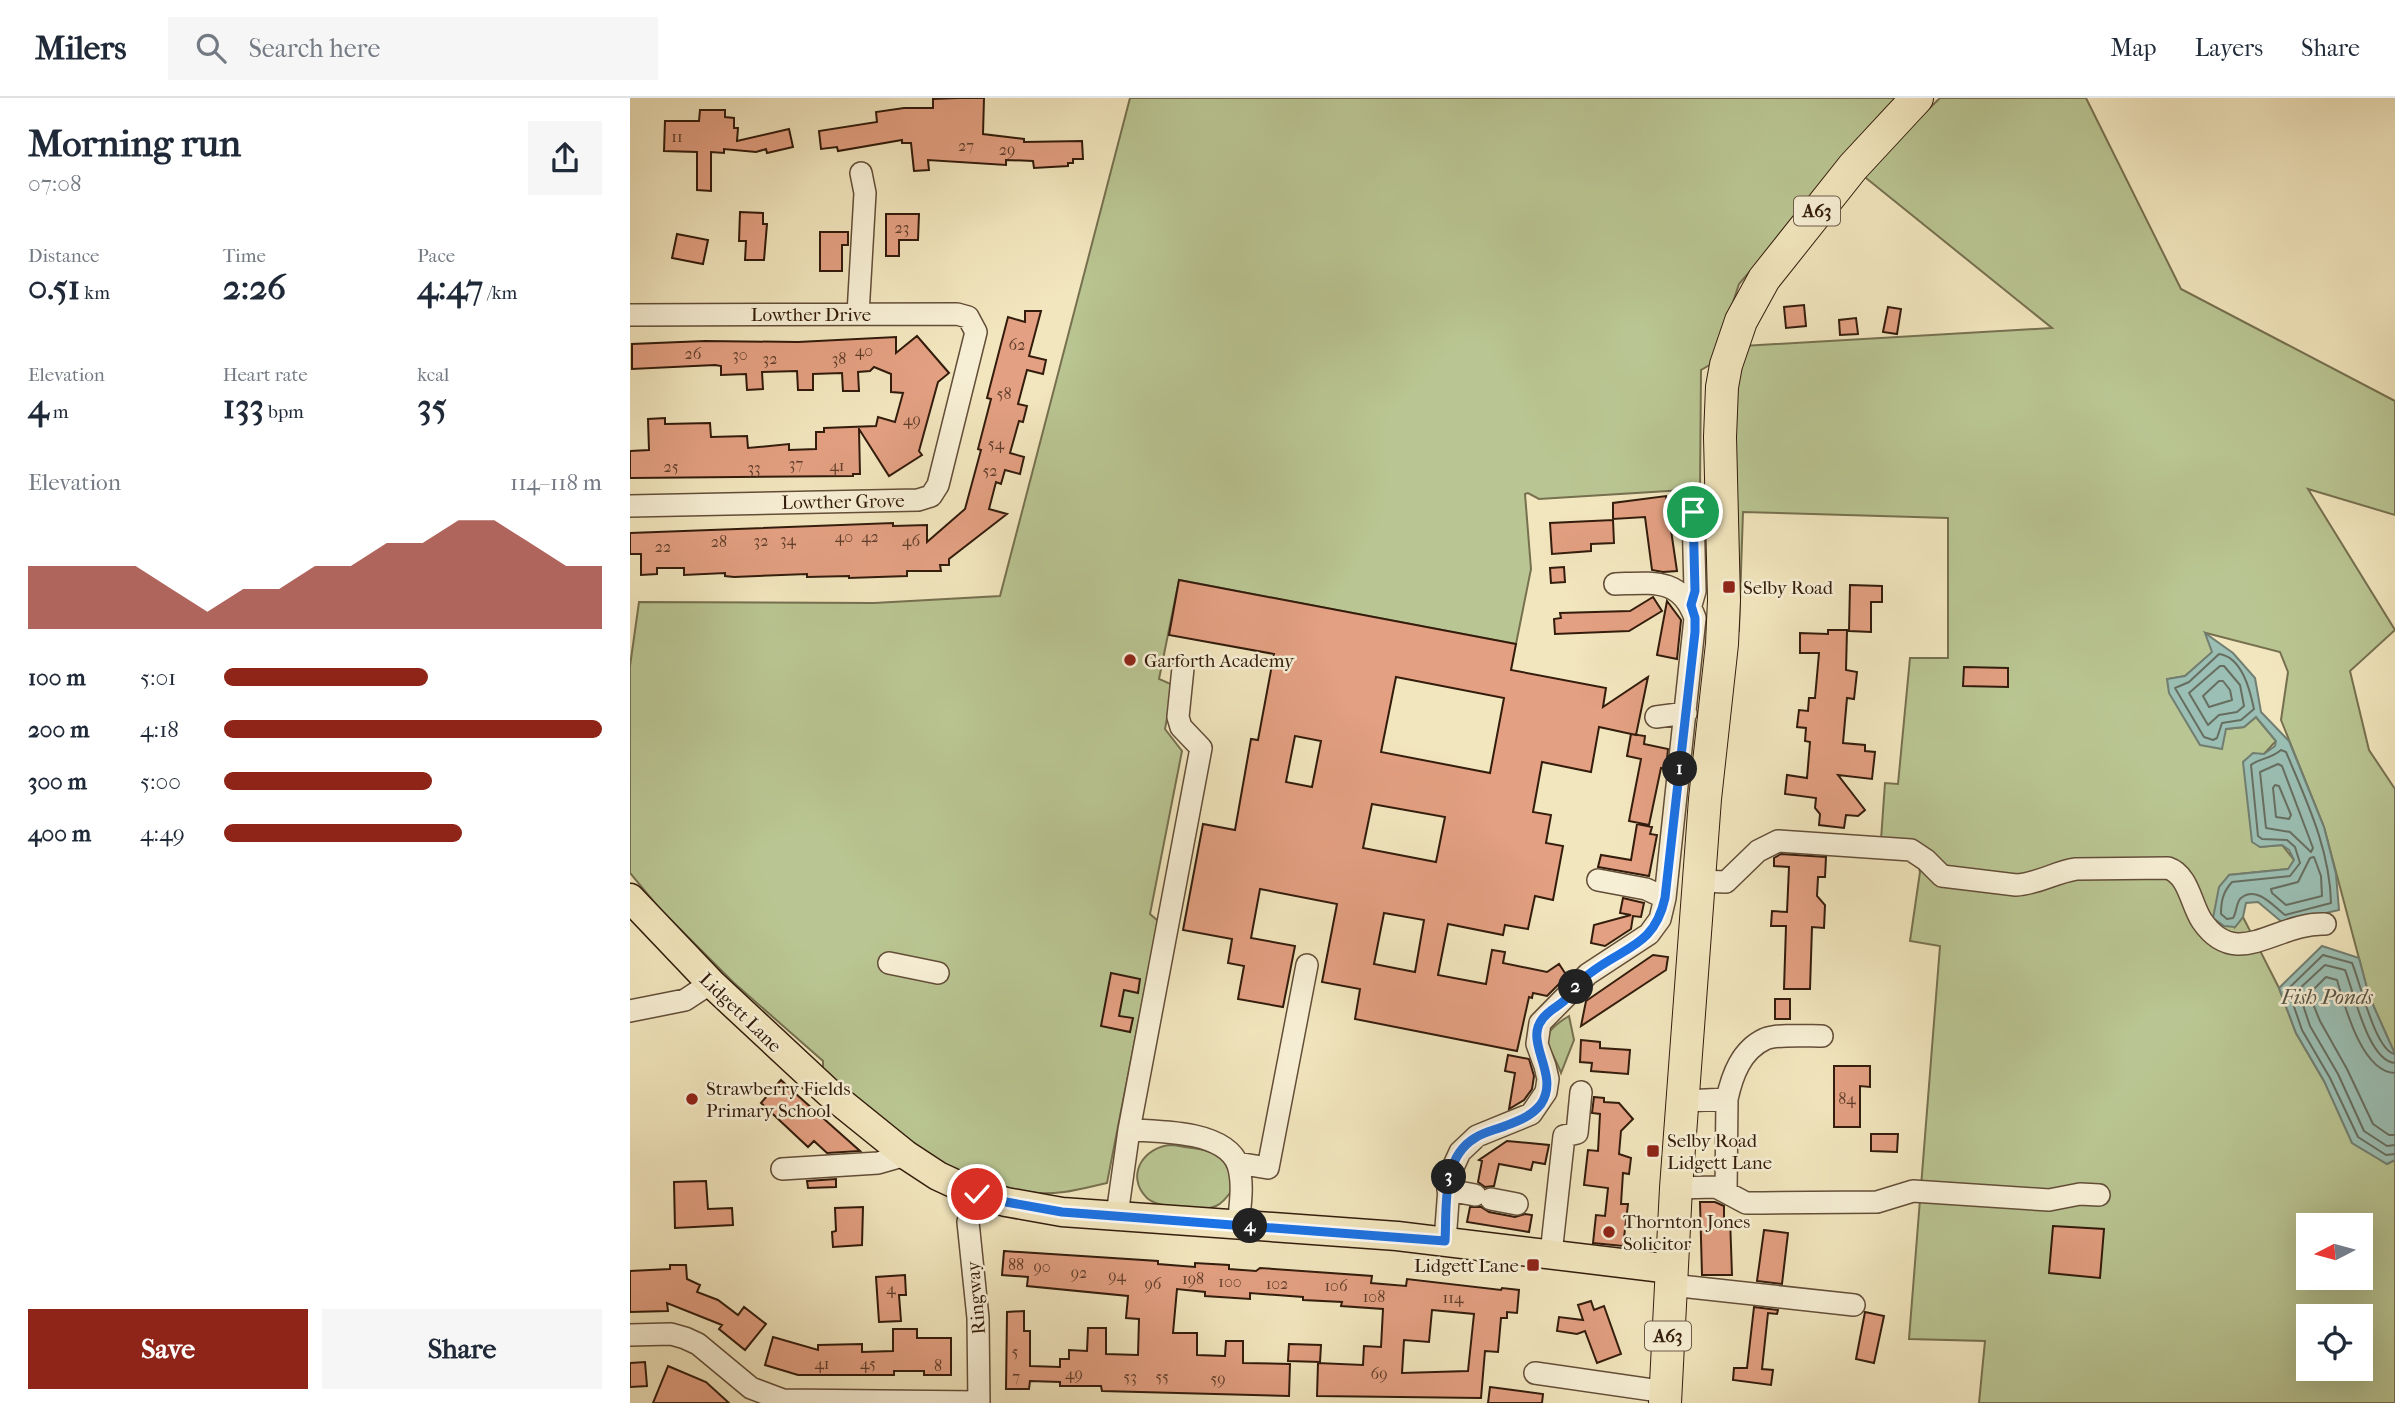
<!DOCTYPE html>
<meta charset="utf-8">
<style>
:root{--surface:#fff;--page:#f6f6f7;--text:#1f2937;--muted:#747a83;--line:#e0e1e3;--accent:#8f2418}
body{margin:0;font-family:"IM FELL French Canon",serif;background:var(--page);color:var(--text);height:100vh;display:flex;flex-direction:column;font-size:26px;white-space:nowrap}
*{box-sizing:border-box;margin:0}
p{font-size:23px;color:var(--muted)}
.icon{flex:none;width:38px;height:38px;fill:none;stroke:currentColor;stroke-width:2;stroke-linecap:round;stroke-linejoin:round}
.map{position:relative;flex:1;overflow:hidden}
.panel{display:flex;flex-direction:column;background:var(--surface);width:630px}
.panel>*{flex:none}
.needle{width:46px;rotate:264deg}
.buttons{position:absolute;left:1666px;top:1115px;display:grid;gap:14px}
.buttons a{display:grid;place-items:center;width:77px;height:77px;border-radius:0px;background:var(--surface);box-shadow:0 7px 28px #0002;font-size:35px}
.pin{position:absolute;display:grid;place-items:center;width:60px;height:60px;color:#fff;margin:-30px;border:4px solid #fff;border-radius:50%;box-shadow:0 2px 7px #0007}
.km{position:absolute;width:35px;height:35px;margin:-18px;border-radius:50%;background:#222;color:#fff;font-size:19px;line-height:35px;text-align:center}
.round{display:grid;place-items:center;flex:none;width:74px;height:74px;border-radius:0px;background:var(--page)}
.overview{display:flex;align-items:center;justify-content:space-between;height:119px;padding:0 28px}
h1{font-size:38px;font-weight:700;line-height:52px}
.stats{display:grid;grid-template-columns:repeat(3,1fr);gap:10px;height:119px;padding:7px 28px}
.stats div{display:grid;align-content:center}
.stats b{font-size:35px;font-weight:700}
.stats small{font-size:19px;font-weight:400}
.stats p{font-size:19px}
.chart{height:196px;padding:14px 28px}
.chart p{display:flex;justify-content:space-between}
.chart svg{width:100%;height:126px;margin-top:7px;fill:var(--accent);opacity:.7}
.cta{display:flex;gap:14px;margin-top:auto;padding:14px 28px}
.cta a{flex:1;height:80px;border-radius:0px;background:var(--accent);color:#fff;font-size:28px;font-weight:700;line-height:80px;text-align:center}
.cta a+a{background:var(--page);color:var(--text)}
ul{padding:0 28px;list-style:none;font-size:23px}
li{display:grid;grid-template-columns:112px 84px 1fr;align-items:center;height:52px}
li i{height:18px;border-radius:9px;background:var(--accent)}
header{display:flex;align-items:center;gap:42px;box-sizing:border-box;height:98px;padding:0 35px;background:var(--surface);border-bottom:2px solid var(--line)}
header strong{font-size:33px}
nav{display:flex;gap:38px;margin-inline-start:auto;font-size:24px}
.search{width:490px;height:63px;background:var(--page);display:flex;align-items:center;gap:18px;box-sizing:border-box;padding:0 24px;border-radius:0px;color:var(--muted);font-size:26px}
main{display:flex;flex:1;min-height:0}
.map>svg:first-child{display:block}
.green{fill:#b9c592;stroke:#76704f;stroke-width:2;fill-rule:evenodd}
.water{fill:#9bbfb4;stroke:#717e71;stroke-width:2}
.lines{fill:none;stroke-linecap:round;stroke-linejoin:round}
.shore{stroke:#676e60;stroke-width:2}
.building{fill:#e3a082;stroke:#331c0c;stroke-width:2;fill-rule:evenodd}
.minor-casing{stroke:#634e38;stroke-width:24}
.major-casing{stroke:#331c0c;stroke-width:31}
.highway-casing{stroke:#331c0c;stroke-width:34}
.minor{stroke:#f7efd5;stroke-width:21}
.major{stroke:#f2e6be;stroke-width:28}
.highway{stroke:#f2e6be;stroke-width:32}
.route-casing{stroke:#fff;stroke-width:14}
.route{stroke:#1a73e8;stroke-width:9}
.poi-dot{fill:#8f2418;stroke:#f7efd5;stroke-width:2.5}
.labels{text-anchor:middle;stroke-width:5;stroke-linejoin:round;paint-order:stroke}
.number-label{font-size:16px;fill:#5f3d2a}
.shield{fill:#f7efd5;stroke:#6e5b48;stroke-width:2}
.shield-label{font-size:18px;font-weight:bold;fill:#331c0c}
.street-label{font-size:19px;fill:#331c0c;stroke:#f7efd5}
.poi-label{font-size:19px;fill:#331c0c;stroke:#f7efd5;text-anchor:start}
.water-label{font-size:21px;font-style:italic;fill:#575547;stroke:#f7efd5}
</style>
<header>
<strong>Milers</strong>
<div class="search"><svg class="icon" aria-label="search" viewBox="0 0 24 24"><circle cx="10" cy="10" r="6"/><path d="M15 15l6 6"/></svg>Search here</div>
<nav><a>Map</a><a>Layers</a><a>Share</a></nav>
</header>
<main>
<section class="panel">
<div class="overview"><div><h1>Morning run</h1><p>07:08</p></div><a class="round"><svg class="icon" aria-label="share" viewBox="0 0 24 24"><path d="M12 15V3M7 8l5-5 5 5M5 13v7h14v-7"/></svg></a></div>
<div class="stats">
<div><p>Distance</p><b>0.51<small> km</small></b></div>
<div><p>Time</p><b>2:26</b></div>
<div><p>Pace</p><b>4:47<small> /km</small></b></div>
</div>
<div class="stats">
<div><p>Elevation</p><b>4<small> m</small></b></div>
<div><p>Heart rate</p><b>133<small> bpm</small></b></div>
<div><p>kcal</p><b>35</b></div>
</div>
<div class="chart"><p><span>Elevation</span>114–118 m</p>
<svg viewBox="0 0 160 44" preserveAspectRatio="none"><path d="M0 44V22L10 22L20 22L30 22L40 30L50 38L60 30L70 30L80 22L90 22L100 14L110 14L120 6L130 6L140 14L150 22L160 22V44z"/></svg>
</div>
<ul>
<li><b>100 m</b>5:01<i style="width:54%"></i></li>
<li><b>200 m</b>4:18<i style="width:100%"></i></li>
<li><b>300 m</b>5:00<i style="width:55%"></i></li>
<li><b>400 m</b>4:49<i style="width:63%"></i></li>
</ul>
<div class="cta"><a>Save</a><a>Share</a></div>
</section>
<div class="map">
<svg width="1765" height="1305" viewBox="0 0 1765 1305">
<rect width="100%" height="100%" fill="#f2e6be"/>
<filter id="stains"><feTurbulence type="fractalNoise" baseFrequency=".00286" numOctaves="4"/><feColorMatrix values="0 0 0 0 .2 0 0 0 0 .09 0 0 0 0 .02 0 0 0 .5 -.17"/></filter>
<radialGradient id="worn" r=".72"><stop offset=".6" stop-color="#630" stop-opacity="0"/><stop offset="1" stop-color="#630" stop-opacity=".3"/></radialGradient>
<path class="green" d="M500,0H1268L1109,186L1083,265L1071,272L1070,391L909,401L898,395L895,396L901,471L886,546L549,482L529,581L543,587L535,631L552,653L520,816L533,827L523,849L477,1085C463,1088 449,1092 434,1094C337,1106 261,1029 193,973V963L103,884L29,810L0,775V568L9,504L244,505L370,498Z
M1310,0H1456L1551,191L1765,303V417L1678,391L1765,532L1720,573L1739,652L1765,691V956L1739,898L1694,729L1651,622L1658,574L1650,554L1576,535L1583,554L1555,578L1538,581L1596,631L1614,629L1626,619L1646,643L1634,656L1630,749L1652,747L1664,762L1659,771L1599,777L1605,829L1613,819L1649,890L1666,935L1694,983L1757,1066L1765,1062V1305H1349L1355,1243L1279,1241L1310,848L1280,843L1290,774L1288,766L1282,762L1250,756L1255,685L1268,686L1280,560H1318V420L1113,414L1109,532L1104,526L1101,304L1113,248L1422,230L1231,76ZM1678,1127H1731V1180H1678ZM1678,1218H1731V1270H1678Z
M939,918L944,942L931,975C920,945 903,940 939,918Z
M543,1047C580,1054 599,1048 602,1092C598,1098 593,1105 586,1108C573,1114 528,1110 517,1100C494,1077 515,1047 543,1047Z"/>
<path class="water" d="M1575,535L1603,555L1625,580L1631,614L1659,643L1694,729L1706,776L1709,812L1653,825L1628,804L1616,805L1613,819L1605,829L1594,828L1583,820L1589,789L1599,777L1658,771L1664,762L1659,752L1652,747L1630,749L1622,744L1613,664L1623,655L1634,656L1645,648L1646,643L1626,619L1614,629L1596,631L1592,651L1570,647L1539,595L1537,581L1555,578L1582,554Z
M1692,848L1729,860L1739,898L1765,956V1062L1757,1066L1722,1045L1694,983L1666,935L1649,890Z"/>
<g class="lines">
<path class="shore" d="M1589,556C1612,559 1620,592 1624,611L1611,622L1592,625L1587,640L1583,642L1574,639L1545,590L1559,584Z
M1590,568H1594L1610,587L1614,608L1607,614L1589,617L1578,627L1559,595Z
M1589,583H1593L1600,592L1602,602L1579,609L1573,598Z
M1651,652L1656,654C1676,702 1700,751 1701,805L1655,817C1644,809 1627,787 1611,800C1606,804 1607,814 1603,820L1597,821L1591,816C1591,803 1593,794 1602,784L1660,778L1670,765L1665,749L1657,742L1632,741L1628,738L1621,667C1627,661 1641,661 1651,652Z
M1648,666L1652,668L1683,750L1681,754L1660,734L1636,730L1630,674Z
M1645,687L1649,688L1661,717L1659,721L1646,719L1643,690Z
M1684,759L1691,778L1692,798L1656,807L1642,795L1641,791L1668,784L1680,760Z
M1765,956C1745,953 1730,883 1722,865L1693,857L1658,891L1672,932L1700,980L1728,1039L1756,1057L1765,1056
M1765,965C1738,963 1724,894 1715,872L1695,867L1668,892L1680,928L1708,976L1734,1033L1757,1048L1765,1047
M1765,975C1732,974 1715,909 1707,882L1696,879L1679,896L1690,923L1717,971L1743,1026L1759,1037H1765"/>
</g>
<path class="building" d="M328,0H354L353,36L394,41V44L452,43L453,61H443V65H438V68L404,70L403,63L376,62V67L298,62L299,72L284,73L281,45H272V42L208,53L207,49L191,51L189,33L247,24L246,14L274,10H303V1Z
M70,12H95V19L104,20V30H108L107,43L159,31L163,49L137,55L136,51L126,54L94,51V55L81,54V93L67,92V54L34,53L35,23H69Z
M110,114L133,115V126H137L134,162H115L116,143H109Z
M256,116H289L288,142H269V158H256Z
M190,134H218V147H212V173H190Z
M47,136L78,142L73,166L42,160Z
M1174,207L1176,228L1156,230L1154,209Z
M1258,209L1271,211L1267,236L1253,234Z
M395,213H411L399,258L416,262L413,276L397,272L388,306L397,308L393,324L389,323L380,355L394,359L390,376L375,372L371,386L366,384L359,411L377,416L319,461V467H310L311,473H277V478L219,480V478L177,479V476L104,479L95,478V475L54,477V470H27V476L11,477V456H0V435L263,425V428L297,427V444L335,411L351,352L348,351L361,301L357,300L378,219L395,224Z
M1226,220L1228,236L1210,237L1209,222Z
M287,238L319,275L308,284L289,353L292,357L259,378L229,331L230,376H223V378L0,380V353L19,352L18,321L35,320V326L80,325L81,339L117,338L118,350L159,346V352L186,351V334H194V330L246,328L248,319L265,324L273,295L261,294V276L244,269L240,273L228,274L229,293H213L212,275L183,276V292H168L167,273L132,274L133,291L117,292L116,276L91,277V268L85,267L2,271V246L75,243L168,244L266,239V255Z
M1036,398L1047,473L1033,474L1022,472L1015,419L983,421V405Z
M983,422L984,445L961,446V453L922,456L920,425Z
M934,469L935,484L921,485L920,470Z
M549,482L886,546L881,572L976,590L973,609L1018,579L1006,637L969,629L961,674L912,664L903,714L921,717L916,745L933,748L923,802L905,798L898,831L875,827L873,837L818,826L808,877L856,886L862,852L875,854L873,865L917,874L929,866L937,878L917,898L903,895L902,900L899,899L887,953L725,921L730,891L692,884L707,806L630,791L621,840L665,848L653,909L608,901L614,868L598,865L602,841L553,832L573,726L605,732L621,641L628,642L644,556L539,537ZM766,579L874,600L860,675L751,654ZM665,638L691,643L682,689L656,684ZM742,706L815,719L806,764L733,750ZM754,815L794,822L785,874L744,866Z
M1220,487L1252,488V504H1241V534L1219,533Z
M1023,499L1032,513L999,533L925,536L924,521L931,520L930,515L1000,513Z
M1037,503L1051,522L1047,561L1027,557Z
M1198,532H1217L1216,572L1227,574L1224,601L1217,600L1213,645L1235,647V653L1245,654L1242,681L1208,677L1235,712L1228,718L1216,717L1214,730L1189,727L1190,716L1185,710L1186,700L1155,696L1157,677L1177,680L1180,644L1175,643L1176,630L1167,629L1169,612L1178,613L1179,600H1185L1189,555H1170V535L1198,536Z
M1334,569L1378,570V589L1333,588Z
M1001,636L1015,638L1014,646L1038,651L1036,671L1031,670L1019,727L999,723L1011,661L997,658Z
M1007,726L1022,729L1020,736L1027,737L1019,778L968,769L971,757L1001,762Z
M1151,756L1196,759L1195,779H1188L1187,798L1195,807L1194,830L1182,829L1180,891H1154L1156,828H1141L1142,813L1157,814L1159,769L1144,768V760Z
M993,800L1014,805L1011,819L1003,818L1001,831L975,848L961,845L964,827L1001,817L990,815Z
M1023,857L1038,859L1036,872L951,928L956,903Z
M481,875L510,881L508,895L494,892L489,918L503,920L500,934L471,928Z
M1145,901H1160V921H1145Z
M951,942L970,944V950L1000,952L998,976L961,973L962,965L950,964Z
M878,957L899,961L904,978L902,991L894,1002L879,1011L885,975L875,973Z
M1204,968H1240V989L1230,988V1029H1204Z
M151,982L166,996L230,1053L197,1055L184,1043L178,1049L131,1005Z
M964,999L974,1000V1004L989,1005L1003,1021L991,1033L989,1056L1001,1060L999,1076L993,1075L991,1106H998L993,1148L963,1145L966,1117L975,1118L978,1090L954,1087L958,1052L968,1053L970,1016L962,1015Z
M1241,1036H1268L1267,1054L1241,1053Z
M877,1043L919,1047L915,1066L903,1064L901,1072L869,1066L864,1088L855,1089L848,1084L852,1063L849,1062Z
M206,1081V1089L178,1090L177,1083Z
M76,1083L78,1111L102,1110L103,1127L45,1130L44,1084Z
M1070,1104H1085L1094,1108V1120H1100L1102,1177H1072Z
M233,1109L232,1147L203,1149L202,1134L206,1133L205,1110Z
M840,1109H851L859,1114L885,1119L895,1116L902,1117L899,1134L837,1124Z
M1423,1128L1474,1131L1470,1180L1419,1175Z
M1134,1132L1158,1135L1152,1186L1127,1183Z
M374,1153L528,1163V1166L565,1169V1165L599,1167V1171L626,1173L630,1170L742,1178L741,1185L776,1188L777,1181L871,1192L872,1190L889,1192L887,1215L877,1214V1220H871L868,1254L855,1253L851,1300L687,1298L688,1265L733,1267L734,1248L751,1249L753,1211L711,1208L712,1204L673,1202V1199L620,1195V1201L575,1198V1194L547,1191L543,1235H567V1257L595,1258L596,1243H613V1265L660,1266L659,1298L472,1293L471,1288H430V1284L400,1283L399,1291H376L377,1214L394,1213V1233H400V1268L430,1269V1261H439V1252L457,1253L458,1230H476V1256L508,1257L509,1221L496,1220L498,1198L397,1188L398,1179L372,1177ZM802,1212L844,1216L838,1273L772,1275L774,1242L799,1244Z
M40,1167H56L57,1181L70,1187L67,1194L88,1202L108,1217L114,1209L136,1226L115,1252L89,1231L92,1227L37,1205L38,1213L0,1214V1173L40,1171Z
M275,1177L276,1197H269L271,1223L249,1224L246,1179Z
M961,1203L964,1212L974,1208L991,1256L967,1265L955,1233L947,1236L927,1233L929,1219L953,1222L948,1207Z
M1124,1209L1148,1212L1147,1216L1138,1215L1132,1271L1143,1272L1141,1287L1103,1282L1104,1270H1117Z
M1235,1214L1254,1218L1244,1265L1226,1261Z
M263,1231H287V1240H321V1277H294V1273H264V1277H168L135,1267L143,1239L188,1252V1247L232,1246V1254L263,1253Z
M659,1246L691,1247L690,1264L658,1263Z
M15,1264L17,1288L0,1289V1265Z
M38,1268L76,1284L99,1305H23Z
M860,1289L913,1296L912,1305H858Z"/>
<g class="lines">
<g class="minor-casing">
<path id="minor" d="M228,216L235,95L231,75
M0,217L327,216L338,219L346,234L308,387L301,398L288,402L0,408
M1061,507L1065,493L1063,414
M1026,619L1056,615
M968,782L1016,791L1035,800
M1069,783L1096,784L1128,753L1148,743L1281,752L1296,762L1312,778L1386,787C1408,786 1425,774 1446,771L1538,770C1559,777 1561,807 1572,823C1607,874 1646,824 1695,826
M259,865L308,875
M0,913L55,902L81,885
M1054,1003L1097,1001C1102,978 1111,952 1135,941C1147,936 1178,938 1192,938
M499,1032C530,1033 596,1033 608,1067C614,1086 610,1108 608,1128
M607,1065L638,1070L677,867
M152,1071L248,1065L276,1057
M1046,1090L1086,1089L1116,1105H1133L1247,1104L1283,1093L1419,1102L1450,1096L1469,1097
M818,1092L845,1097
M1096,1094L1097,1001
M347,1096L338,1124L348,1220L349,1305
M861,1101L887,1106
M487,1117L499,1032L571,650L551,629L548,619L553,570
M815,1143L820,1076L830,1054L847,1038L901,1016L916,994L918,981L915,968L907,946L910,925L958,876L1019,836L1030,821L1035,800L1065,520C1051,479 1022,485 985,486
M921,1156L934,1038L947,1035L951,994
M1041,1187L1224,1207
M0,1237L41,1236L55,1240L68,1246L121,1290L153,1302L349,1304
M905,1275L1036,1294"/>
</g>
<g class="major-casing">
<path id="major" d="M0,800L81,885L198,994L276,1057L308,1078L347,1096L376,1104L432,1114L767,1138L1041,1171"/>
</g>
<g class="highway-casing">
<path id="highway" d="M1035,1305L1046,1090L1075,701L1092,546L1094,502L1090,339L1092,289L1096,267L1111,223L1134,181L1223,69L1287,0"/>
</g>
<use href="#minor" class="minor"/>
<use href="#major" class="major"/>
<use href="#highway" class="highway"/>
</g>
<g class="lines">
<g class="route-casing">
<path id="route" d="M347,1096L376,1104L432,1114L815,1143C817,1109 811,1060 845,1040C854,1034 865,1032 875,1028C888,1023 902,1018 911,1006C932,974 888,941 917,916C923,910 932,906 938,899C945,892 951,882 959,876C995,848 1024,849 1035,800L1065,534V520L1061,507L1065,493L1063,414"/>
</g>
<use href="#route" class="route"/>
</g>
<g class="poi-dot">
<rect x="1092" y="482" width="14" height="14" rx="3.5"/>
<circle cx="500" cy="562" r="7"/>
<circle cx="62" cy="1001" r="7"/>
<rect x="1016" y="1046" width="14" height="14" rx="3.5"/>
<circle cx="979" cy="1134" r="7"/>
<rect x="896" y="1160" width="14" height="14" rx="3.5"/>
</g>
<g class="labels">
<g class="number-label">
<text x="47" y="44">11</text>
<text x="336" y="53">27</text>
<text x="377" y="57">29</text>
<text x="272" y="135">23</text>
<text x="387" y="252">62</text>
<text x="234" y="258">40</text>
<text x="63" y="261">26</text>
<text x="110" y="262">30</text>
<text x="140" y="266">32</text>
<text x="209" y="266">38</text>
<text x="374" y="301">58</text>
<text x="282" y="327">49</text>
<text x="366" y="351">54</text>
<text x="166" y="371">37</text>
<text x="207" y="373">41</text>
<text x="41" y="374">25</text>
<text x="124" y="375">33</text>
<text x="360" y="378">52</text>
<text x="214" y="444">40</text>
<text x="240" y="444">42</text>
<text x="158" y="447">34</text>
<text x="131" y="448">32</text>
<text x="281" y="448">46</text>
<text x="89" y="449">28</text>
<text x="33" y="454">22</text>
<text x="1217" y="1006">84</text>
<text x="386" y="1172">88</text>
<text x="412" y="1174">90</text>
<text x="449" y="1180">92</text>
<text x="487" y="1183">94</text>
<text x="563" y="1186">198</text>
<text x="600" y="1189">100</text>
<text x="523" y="1191">96</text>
<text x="647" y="1191">102</text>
<text x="706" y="1193">106</text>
<text x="261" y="1196">4</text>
<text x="744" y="1204">108</text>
<text x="823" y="1205">114</text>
<text x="385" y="1259">5</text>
<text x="192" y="1271">41</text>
<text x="238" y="1271">45</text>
<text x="308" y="1273">8</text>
<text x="444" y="1281">49</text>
<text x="749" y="1281">69</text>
<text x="386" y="1284">7</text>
<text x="500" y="1284">53</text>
<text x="532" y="1284">55</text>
<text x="588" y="1286">59</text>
</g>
<g class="shield">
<rect x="1164" y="98.5" width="46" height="29" rx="5"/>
<rect x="1015" y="1223.5" width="46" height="29" rx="5"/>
</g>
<g class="shield-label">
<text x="1187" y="119">A63</text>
<text x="1038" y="1244">A63</text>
</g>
<g class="street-label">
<text x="181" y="223">Lowther Drive</text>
<text transform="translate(213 403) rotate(-1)" y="7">Lowther Grove</text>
<text transform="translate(111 914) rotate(44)" y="7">Lidgett Lane</text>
<text transform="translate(345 1200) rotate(-95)" y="7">Ringway</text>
</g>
<g class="poi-label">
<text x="1113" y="496">Selby Road</text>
<text x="514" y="569">Garforth Academy</text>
<text x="76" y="997">Strawberry Fields<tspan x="76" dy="22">Primary School</tspan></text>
<text x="1037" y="1049">Selby Road<tspan x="1037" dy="22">Lidgett Lane</tspan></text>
<text x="993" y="1130">Thornton Jones<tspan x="993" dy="22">Solicitor</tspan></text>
<text x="889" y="1174" text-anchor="end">Lidgett Lane</text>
</g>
<g class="water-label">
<text x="1697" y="906">Fish Ponds</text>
</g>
</g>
<rect width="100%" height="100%" filter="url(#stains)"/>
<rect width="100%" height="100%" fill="url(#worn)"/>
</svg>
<div class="buttons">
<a><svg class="needle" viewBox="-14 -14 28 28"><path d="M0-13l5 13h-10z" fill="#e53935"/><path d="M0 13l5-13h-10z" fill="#747a83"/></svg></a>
<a><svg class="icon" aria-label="locate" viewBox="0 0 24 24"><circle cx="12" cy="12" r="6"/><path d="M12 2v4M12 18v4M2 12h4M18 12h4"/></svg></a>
</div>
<div class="pin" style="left:1063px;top:414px;background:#1e9e55"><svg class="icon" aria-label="arrive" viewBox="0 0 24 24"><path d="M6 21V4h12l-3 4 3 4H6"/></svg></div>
<div class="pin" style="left:347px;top:1096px;background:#d93025"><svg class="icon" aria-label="check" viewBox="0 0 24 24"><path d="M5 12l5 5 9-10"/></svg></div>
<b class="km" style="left:1050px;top:671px">1</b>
<b class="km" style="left:946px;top:889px">2</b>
<b class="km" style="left:819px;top:1079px">3</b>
<b class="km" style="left:620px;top:1128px">4</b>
</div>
</main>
